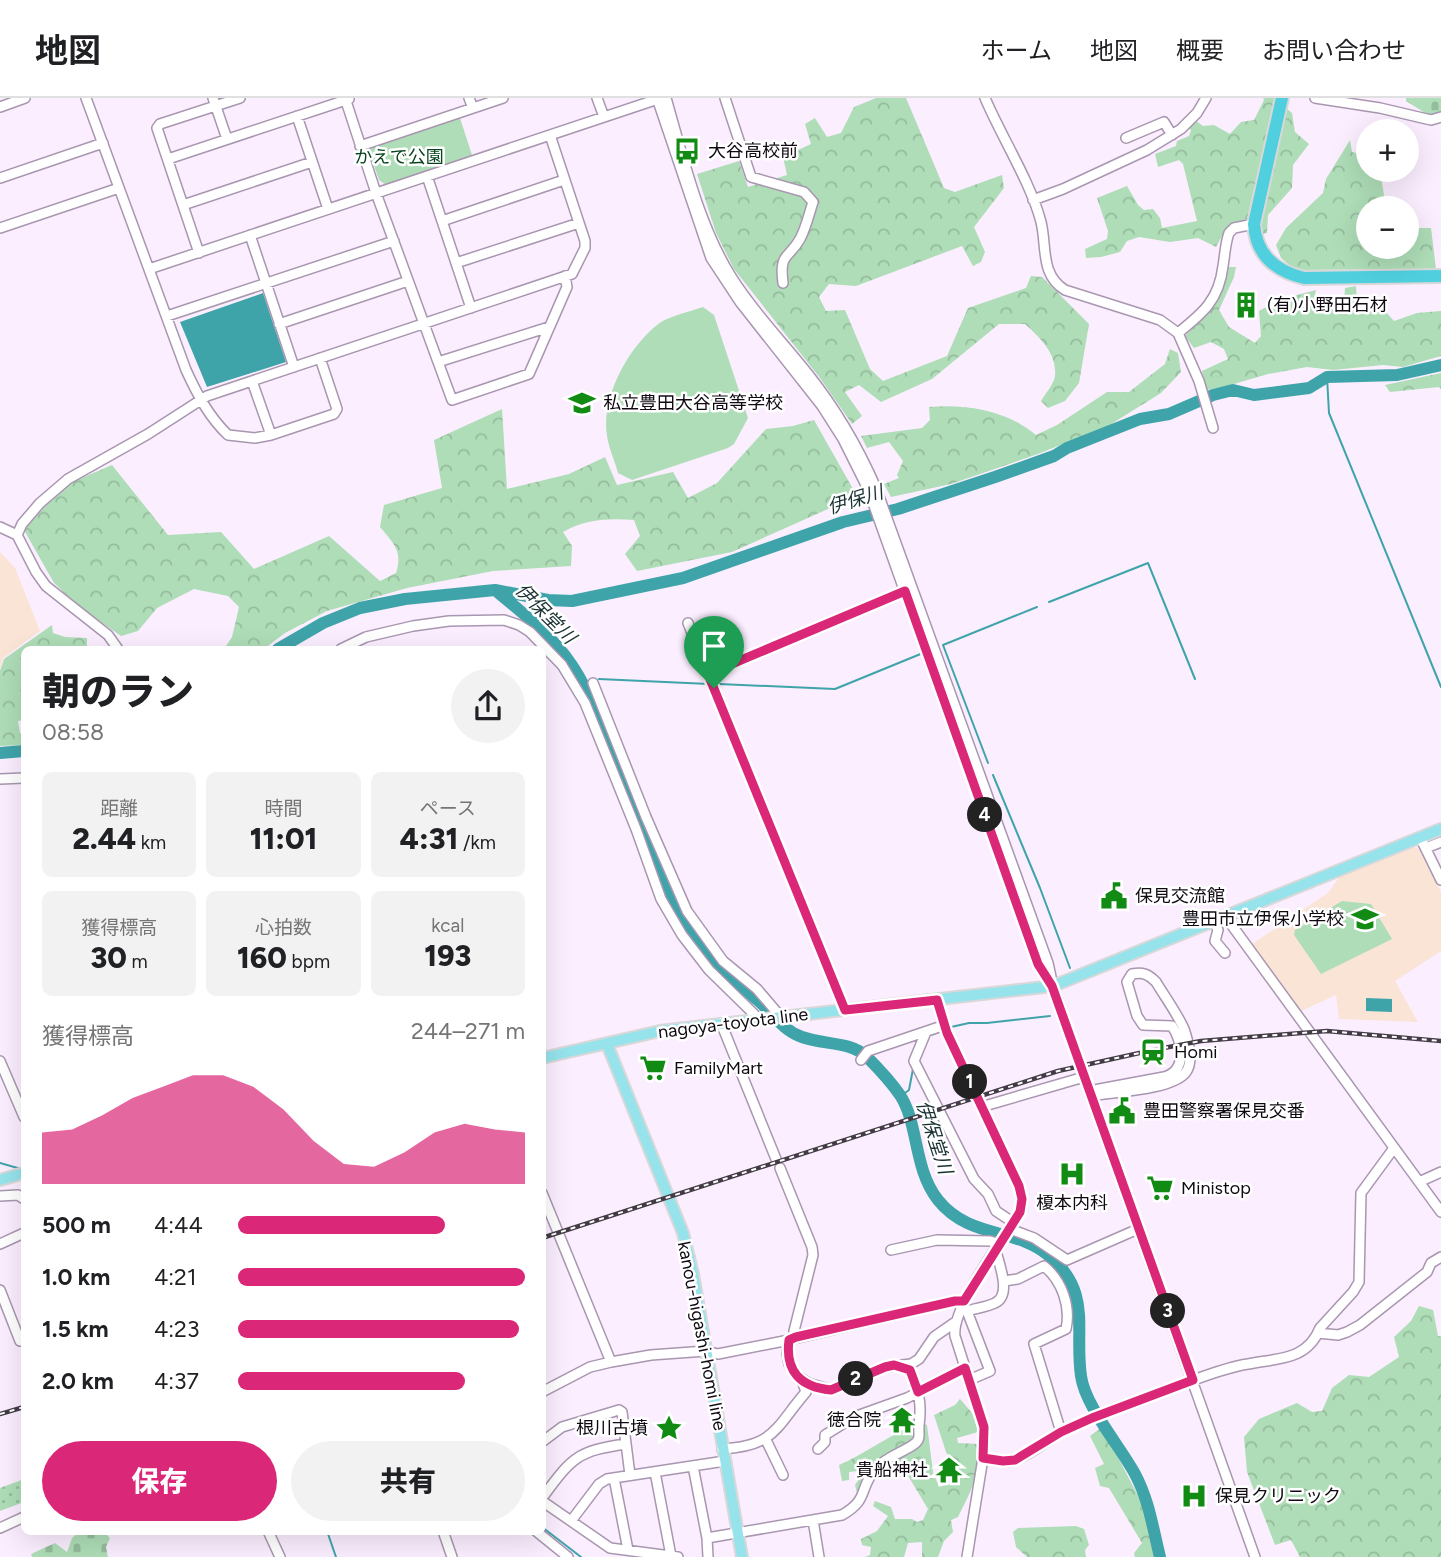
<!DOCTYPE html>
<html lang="ja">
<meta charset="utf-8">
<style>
:root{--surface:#fff;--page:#f2f2f2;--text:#202124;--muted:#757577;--line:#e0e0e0;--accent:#db2777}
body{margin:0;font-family:Figtree,"Noto Sans JP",sans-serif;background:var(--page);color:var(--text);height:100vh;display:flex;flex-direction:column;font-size:26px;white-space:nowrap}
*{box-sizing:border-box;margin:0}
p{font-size:23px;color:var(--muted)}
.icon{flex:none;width:38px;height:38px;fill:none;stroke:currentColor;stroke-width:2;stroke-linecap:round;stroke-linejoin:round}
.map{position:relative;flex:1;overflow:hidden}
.side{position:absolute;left:21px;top:548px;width:525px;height:889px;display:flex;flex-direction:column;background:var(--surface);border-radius:10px;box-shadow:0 7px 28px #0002}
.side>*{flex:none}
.tools{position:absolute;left:1356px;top:21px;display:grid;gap:14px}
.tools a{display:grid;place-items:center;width:63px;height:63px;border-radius:50%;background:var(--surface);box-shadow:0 7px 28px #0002;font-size:35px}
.pin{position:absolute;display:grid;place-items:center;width:60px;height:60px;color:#fff;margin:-72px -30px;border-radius:50% 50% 50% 0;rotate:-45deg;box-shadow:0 0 7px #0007}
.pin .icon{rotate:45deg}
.km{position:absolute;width:35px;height:35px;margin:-18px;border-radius:50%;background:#222;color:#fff;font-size:19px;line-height:35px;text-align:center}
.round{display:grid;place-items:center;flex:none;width:74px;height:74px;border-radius:37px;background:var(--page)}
.head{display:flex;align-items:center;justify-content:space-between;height:119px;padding:0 21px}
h1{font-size:38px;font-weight:800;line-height:52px}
.metrics{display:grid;grid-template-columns:repeat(3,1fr);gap:10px;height:119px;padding:7px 21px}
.metrics div{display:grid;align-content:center;border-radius:10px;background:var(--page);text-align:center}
.metrics b{font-size:30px;font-weight:800}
.metrics small{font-size:19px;font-weight:400}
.metrics p{font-size:19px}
.chart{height:196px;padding:14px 21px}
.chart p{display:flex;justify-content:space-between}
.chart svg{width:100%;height:126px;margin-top:7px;fill:var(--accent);opacity:.7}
.cta{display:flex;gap:14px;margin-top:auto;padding:14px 21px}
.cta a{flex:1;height:80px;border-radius:42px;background:var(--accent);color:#fff;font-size:28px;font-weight:800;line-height:80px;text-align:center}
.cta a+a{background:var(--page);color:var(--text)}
ul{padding:0 21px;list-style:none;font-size:23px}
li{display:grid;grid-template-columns:112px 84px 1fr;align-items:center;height:52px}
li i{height:18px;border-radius:9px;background:var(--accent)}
header{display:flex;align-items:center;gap:42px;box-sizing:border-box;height:98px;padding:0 35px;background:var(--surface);border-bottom:2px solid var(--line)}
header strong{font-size:33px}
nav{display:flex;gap:38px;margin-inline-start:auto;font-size:24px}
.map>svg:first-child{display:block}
.education{fill:#fae4d6}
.grass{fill:url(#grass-dots)}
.forest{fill:url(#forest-crowns)}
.cemetery{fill:url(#cemetery-stones)}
.park{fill:#aeddb7}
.water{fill:#3fa4aa}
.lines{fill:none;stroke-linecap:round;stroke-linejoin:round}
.stream{stroke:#3fa4aa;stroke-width:2}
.river{stroke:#3fa4aa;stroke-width:12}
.minor-casing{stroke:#a996b0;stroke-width:12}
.major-casing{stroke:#d9d8d9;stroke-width:14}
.highway-casing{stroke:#d9d8d9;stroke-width:16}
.minor{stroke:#fff;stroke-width:9}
.major{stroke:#96e3ec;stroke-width:10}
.highway{stroke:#50d0df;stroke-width:12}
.rail-casing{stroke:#433b45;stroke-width:4.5}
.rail{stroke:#fff;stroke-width:2;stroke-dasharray:5;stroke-linecap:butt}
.route-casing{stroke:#fff;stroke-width:14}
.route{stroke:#db2777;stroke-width:9}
.labels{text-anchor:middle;stroke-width:5;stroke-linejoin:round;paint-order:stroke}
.poi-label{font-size:18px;fill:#100912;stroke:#fff;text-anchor:start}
.park-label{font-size:18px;fill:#07441e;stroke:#fff}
.street-label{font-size:18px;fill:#100912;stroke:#fff}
.water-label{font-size:19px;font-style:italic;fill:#1a3132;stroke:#fff}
</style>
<header>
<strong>地図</strong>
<nav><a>ホーム</a><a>地図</a><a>概要</a><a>お問い合わせ</a></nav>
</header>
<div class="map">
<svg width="1441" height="1459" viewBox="0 0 1441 1459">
<defs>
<pattern id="grass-dots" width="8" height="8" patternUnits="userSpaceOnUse" patternTransform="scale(1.75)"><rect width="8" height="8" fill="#aeddb7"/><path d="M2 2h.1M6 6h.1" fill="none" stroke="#95bc9c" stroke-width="1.8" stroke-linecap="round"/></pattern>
<pattern id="forest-crowns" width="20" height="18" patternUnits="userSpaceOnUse" patternTransform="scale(1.75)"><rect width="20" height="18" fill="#aeddb7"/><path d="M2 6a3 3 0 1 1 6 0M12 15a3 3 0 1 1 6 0" fill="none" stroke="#95bc9c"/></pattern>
<pattern id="cemetery-stones" width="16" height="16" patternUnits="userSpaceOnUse" patternTransform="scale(1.75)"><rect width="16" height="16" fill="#aeddb7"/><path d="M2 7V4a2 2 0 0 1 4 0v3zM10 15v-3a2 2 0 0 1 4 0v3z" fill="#95bc9c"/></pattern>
</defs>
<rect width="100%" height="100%" fill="#fbeeff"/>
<path class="education" d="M0,454L15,470L40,533L3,560L0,572Z
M1413,749L1419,751L1441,794V853L1395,883L1418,924L1339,921L1336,897L1299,914L1249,848L1328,795L1338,781L1336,777Z"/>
<path class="grass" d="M24,1381V1404L0,1413V1390Z"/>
<path class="forest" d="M876,0H906L944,90L955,94L1002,77L1004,90L974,129L985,154L981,164L973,168L962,148L856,188L829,186L819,199L826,213L845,212L870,271L883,283L947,258L968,210L1026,190L1031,178L1042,179L1089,226L1079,285L1065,303L1048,310L1041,303C1045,296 1054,286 1055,278C1057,255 1040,240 1025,226H999L932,281L881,304L859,287L845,294L862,318L852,326L820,280L734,171L716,135L697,76L739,63L748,89L787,77L783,59L811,46L805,26L815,20L827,39L841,35L854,9Z
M1263,0H1275L1247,121L1226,131L1216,149L1198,140L1170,144L1139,139L1127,143L1120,154L1101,159L1086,160L1085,151L1107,141L1108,133L1097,100L1127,88L1138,107L1144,112L1153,111L1160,120L1162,130L1197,123L1183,66L1179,62L1158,69L1155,56L1176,48L1177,43L1189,38L1191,32L1188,29L1195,22L1203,28L1214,27L1230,36L1241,24L1254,22L1264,2Z
M1286,10L1292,15L1295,34L1309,46L1293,67L1292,90L1268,117L1267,135L1262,136L1261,120Z
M1350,42L1352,54L1368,58V72H1380L1386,110H1368V149H1407V130H1431L1436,171L1295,172L1281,160L1276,147L1286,130L1323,95L1326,81Z
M1228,169H1236L1234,179L1219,212L1229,229L1255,245L1261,238L1259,213L1279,202L1316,192L1313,204L1315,213L1322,216L1331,208L1344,207L1345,190L1356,188L1358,217L1368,213H1385L1394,223L1417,215L1441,213V258L1403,269L1383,267L1333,272L1307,269L1268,276L1227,288L1207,292L1202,273L1228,261L1224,251L1211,244L1194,250L1185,238C1208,215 1220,201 1228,169Z
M1170,251L1178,255L1181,274L1161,295L1108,328L1038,356L951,386L891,399L884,386L899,380L897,377L903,363L889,344L867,350L861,338L922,330L930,322L929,309C966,306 1006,312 1036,337L1057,327L1107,294H1129L1165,266Z
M1441,275V291L1439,289L1390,294L1385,287Z
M502,311L507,391L569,376L605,359L617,387L673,374L688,400L717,385L766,331L793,328L814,322L857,398L732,454L637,473L625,456L640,438L634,422C610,420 584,421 563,434L572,448L571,468L493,473L407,490L327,513L285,535L264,551H224L232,539L239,509L228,498L194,491L157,510L138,533L121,538L81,510L54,485L24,432L63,388L112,367L168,437L221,434L254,471L329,438L380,483L396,475C403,453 394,446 380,429L384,407L442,390L434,342Z
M52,527L53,535L65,539L87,540V550L24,551V622L18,623L20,635H24V647L0,648V573L4,561Z
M1419,1208L1433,1212L1438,1238H1441V1459H1300L1291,1442L1275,1447L1247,1374L1244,1339L1259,1321L1297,1305L1312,1314L1322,1313L1332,1290L1349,1277L1369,1279L1399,1259L1394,1239L1411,1223Z
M960,1301L973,1316L978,1334L957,1340L958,1345L978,1346C984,1370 969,1397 958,1419L951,1422L953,1434L944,1443L938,1459H922V1444L908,1445L904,1459H865L870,1457L871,1449L862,1447L861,1441L877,1433L888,1418L873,1408L875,1403L891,1409L895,1421H912L917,1424L923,1422L928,1411L901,1366C880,1369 871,1382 858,1399L855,1387L865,1372L849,1374V1382L842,1383L839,1367C864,1356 885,1340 910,1329L916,1311L919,1323L927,1327L933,1374L939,1389L950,1386L953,1365L946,1354L934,1317L955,1307Z
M1102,1329L1144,1409L1158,1459H1135L1134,1455L1142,1445L1109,1390L1100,1388L1095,1370L1104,1366L1090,1338Z
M1076,1428L1084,1431L1089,1447L1085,1452L1086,1459H1027L1016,1449L1013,1434L1018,1430Z"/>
<path class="cemetery" d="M1406,0H1441V17L1430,18L1406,3Z
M80,1433H103L110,1440L106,1449L108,1459H32L31,1456L55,1445L67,1454L72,1440Z"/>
<path class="park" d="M459,17L472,57L386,87L379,82L367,47Z
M703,209L714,217L748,320L734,346L728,350L632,382L618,375C615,363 609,351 607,338C601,300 627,251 657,227C668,218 689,214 703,209Z
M1342,803L1371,806L1392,841L1321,876L1294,837L1295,832Z"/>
<path class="water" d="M263,195L286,264L207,289L180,224Z
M1366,900L1392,901V914L1366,913Z"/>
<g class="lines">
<path class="stream" d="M1327,279L1329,315L1441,589
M1049,504L1148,465L1195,581
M599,581L709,586
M719,586L835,591L923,555
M988,665L943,547L1037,509
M993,677L1040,790L1070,870
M951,929L969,925H987L1050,918
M928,938L939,934
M901,998L909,992L913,971
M0,1065L21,1071
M542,1429L581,1459
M327,1433L336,1459"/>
<path class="river" d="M495,492C521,514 551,536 571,566C585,586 594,610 604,633C620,669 635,706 649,742C664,779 677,816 701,849C715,869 737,884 755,900C772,913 781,932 802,939C824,947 850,943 867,959C878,970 891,984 900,997C919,1026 913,1070 938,1102C969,1141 1017,1130 1048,1157C1093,1194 1074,1230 1081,1278C1085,1308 1120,1348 1135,1376C1149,1402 1153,1431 1160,1459
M278,551L323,525L360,510L405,501L495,492L548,502L572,503L683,480L843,424L898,411L995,379L1054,358L1067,350L1140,321L1169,316L1213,297L1233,292L1254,297L1309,290L1327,279L1397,277L1441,267
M0,655L24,653"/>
<g class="minor-casing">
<path id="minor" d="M86,0L186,272C197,296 209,319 228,337L255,340L271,337
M213,0L227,41
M345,0L376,95L452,302L529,276L567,189L565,178
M469,0L473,10
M597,0L604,19
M657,0L711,160L740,204L822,308L843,341L868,391L1038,866L1050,883
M666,0C683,59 699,128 732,180C753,214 783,244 808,276C836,311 858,349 876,390L1048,865L1053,888L1084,979L1255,1459
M725,0L751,79L804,94L813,104C809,116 806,130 800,141C789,161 779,154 783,185
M985,0C1001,38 1031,85 1041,124C1047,148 1040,177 1065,192L1160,222L1178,235L1199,283L1213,330
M1315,0L1380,10L1431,22L1441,19
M0,9L25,0
M297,18L328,111
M1126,40L1164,24L1172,37
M360,48L503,0
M168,61L349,1
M427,78L471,210
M0,80L103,45
M1033,102L1063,91L1147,52L1181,31L1197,15L1206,0
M183,107L312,64
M442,123L564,82
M0,130L119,90
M250,137L294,269
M199,155L157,30L160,26L240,0
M456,165L579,125
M149,171L658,1
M167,218L394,143
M279,226L408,183
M1178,235C1203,215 1219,202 1223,168C1225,157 1225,146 1229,135L1234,130L1254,126
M438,264L549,229
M252,283L271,337L334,316L337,311L320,260
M0,429L17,437L36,474L46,488L108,537L118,551
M17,437L22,426L40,405L68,381L148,336L207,298L572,176L585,150V143L550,37
M688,525L845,912
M341,551L366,539L413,528L449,523L504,522L519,527L530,534L562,567L585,605L636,731L661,801L682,837L709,872L758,920
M708,576L905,493
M593,585L646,719L687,813L723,863L757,891L780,918
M0,681L24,680
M1420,739L1441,782
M1426,750L1441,744
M1225,818L1441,1114
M1214,823L1218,832L1215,843L1225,855
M937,902L947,935L1019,1088L1022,1101L1020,1114C1004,1140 951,1210 955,1238L984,1329L983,1360L967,1459
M721,925L776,1061
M926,934L914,963L974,1081L988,1096L996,1113L1014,1125
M861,962L868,953L945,927
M0,963L24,1019
M1089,993L1164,979C1187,973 1183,945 1172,928L1143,927L1137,918L1127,884L1132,876C1143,874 1148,876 1156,884C1165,899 1177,915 1184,931C1188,943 1194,963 1186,974C1173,992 1113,994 1091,998
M981,1009L1084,979
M780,1070L812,1149L813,1157L794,1233L796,1239
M1419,1084L1441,1074
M542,1095L611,1264
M0,1098L18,1097L24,1101
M1010,1131L1034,1140L1067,1162L1138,1131
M0,1146L24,1135
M891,1152L937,1142L990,1143L1001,1146
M1004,1183L1018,1181L1044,1168C1062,1183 1071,1208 1066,1231L1034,1246L1061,1334
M0,1192L20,1243
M1318,1235L1338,1237L1347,1234L1360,1227L1427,1174L1431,1165L1441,1159
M789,1242L787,1255L789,1266L795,1276L808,1285L831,1292L885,1269L911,1266L919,1261L934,1239L954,1225
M969,1282L990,1273L967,1213C976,1210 987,1209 995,1205C1012,1197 999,1166 996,1153
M542,1294L590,1269L611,1264L651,1257L706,1253L718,1256L789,1242L955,1203H964
M766,1342L783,1377
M542,1344L562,1329L619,1312L622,1314L630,1377
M722,1351C775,1348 775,1330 806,1294L802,1282
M818,1351L825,1344V1337L854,1319L907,1300L965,1270
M983,1360C993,1362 1005,1365 1015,1362C1033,1356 1049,1340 1066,1332C1107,1313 1149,1299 1191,1283C1210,1276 1228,1269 1248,1266C1277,1260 1307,1263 1320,1230L1353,1194L1359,1184L1361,1095L1394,1050
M693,1368L707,1440L708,1459
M655,1374L671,1458
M614,1380L628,1452
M542,1400C572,1360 576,1353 626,1346
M542,1403L610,1450L678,1459
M813,1422L819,1459
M571,1423L599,1386L607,1381L725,1363
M0,1430L24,1419
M268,1433L280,1459
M443,1433L452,1459
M536,1433L568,1459
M707,1440L842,1417C870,1401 858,1391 876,1370C887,1359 901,1355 913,1347C922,1341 918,1336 919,1328C922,1304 919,1297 911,1274L908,1270L894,1267"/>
</g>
<g class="major-casing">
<path id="major" d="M607,946L683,1135L693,1176L742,1459
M542,960L660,933L1053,888L1441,731
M0,1082L24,1075"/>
</g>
<g class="highway-casing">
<path id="highway" d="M1282,0L1254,126C1256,157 1275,173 1304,180L1441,178"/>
</g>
<use href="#minor" class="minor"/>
<use href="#major" class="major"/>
<use href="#highway" class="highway"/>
<g class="rail-casing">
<path id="rail" d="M542,1140L1058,973L1153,952L1201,943L1327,933L1441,943
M0,1316L24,1309"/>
</g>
<use href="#rail" class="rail"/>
</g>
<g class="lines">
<g class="route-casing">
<path id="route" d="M905,493L1038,866L1052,888L1193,1282L1092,1320L1061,1334L1015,1362L1003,1363L983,1360L984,1329L965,1270L918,1294L910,1272L894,1267L885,1269L831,1292C800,1289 785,1273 789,1242L796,1239L955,1203H964L1020,1114L1022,1101L1019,1088L947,935L937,902L845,912L708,576Z"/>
</g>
<use href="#route" class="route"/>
</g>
<defs>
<g id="bus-bare" transform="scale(2.1)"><path d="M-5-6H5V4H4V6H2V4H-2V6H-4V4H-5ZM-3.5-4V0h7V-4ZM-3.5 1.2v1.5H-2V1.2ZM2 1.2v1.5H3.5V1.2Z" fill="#128b14" stroke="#fff" stroke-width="2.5" paint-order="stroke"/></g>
<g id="building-bare" transform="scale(2.1)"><path d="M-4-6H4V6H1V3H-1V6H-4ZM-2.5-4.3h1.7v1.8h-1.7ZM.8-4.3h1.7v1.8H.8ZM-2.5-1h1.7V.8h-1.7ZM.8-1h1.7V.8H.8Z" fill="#128b14" stroke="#fff" stroke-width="2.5" paint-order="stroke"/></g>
<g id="school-bare" transform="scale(2.1)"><path d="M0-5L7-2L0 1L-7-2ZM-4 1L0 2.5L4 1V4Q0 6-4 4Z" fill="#128b14" stroke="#fff" stroke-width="2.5" paint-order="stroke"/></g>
<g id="civic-bare" transform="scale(2.1)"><path d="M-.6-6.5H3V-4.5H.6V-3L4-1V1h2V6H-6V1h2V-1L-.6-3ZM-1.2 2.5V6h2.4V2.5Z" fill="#128b14" stroke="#fff" stroke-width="2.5" paint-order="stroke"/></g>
<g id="station-bare" transform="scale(2.1)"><path d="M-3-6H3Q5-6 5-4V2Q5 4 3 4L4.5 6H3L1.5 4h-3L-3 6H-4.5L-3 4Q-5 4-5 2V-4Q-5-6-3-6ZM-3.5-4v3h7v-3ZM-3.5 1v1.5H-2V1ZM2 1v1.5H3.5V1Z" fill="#128b14" stroke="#fff" stroke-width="2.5" paint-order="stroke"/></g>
<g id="supermarket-bare" transform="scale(2.1)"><path d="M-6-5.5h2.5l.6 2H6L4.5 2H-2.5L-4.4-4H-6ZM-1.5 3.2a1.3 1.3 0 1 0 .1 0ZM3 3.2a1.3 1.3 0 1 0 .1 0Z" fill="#128b14" stroke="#fff" stroke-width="2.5" paint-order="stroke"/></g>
<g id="hospital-bare" transform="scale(2.1)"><path d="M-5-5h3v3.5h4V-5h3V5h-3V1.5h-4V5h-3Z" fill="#128b14" stroke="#fff" stroke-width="2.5" paint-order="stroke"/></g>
<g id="temple-bare" transform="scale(2.1)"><path d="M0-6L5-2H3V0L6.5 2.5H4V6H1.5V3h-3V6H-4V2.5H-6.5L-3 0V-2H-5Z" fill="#128b14" stroke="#fff" stroke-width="2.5" paint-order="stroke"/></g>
<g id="sight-bare" transform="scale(2.1)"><path d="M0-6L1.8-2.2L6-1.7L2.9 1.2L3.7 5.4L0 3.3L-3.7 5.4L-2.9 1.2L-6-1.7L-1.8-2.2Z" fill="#128b14" stroke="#fff" stroke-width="2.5" paint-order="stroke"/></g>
</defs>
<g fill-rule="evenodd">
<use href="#bus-bare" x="687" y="53"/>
<use href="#building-bare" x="1246" y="207"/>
<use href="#school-bare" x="582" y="305"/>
<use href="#civic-bare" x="1114" y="798"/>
<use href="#school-bare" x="1365" y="821"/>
<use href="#station-bare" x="1153" y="954"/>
<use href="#supermarket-bare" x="653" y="970"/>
<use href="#civic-bare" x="1122" y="1013"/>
<use href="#hospital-bare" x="1072" y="1076"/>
<use href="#supermarket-bare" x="1160" y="1090"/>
<use href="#temple-bare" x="902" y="1322"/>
<use href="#sight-bare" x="669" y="1330"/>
<use href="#temple-bare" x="949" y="1372"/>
<use href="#hospital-bare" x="1194" y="1398"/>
</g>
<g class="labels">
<g class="poi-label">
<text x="708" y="59">大谷高校前</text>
<text x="1267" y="213">(有)小野田石材</text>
<text x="603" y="311">私立豊田大谷高等学校</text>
<text x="1135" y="804">保見交流館</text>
<text x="1344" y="827" text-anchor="end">豊田市立伊保小学校</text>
<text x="1174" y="960">Homi</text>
<text x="674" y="976">FamilyMart</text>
<text x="1143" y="1019">豊田警察署保見交番</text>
<text x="1181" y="1096">Ministop</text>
<text x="1072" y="1111" text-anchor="middle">榎本内科</text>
<text x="881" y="1328" text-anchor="end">徳合院</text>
<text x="648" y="1336" text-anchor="end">根川古墳</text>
<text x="928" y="1378" text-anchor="end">貴船神社</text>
<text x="1215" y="1404">保見クリニック</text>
</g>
<g class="park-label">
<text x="399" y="65">かえで公園</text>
</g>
<g class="street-label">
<text transform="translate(733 925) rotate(-7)" y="6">nagoya-toyota line</text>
<text transform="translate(702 1238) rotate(79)" y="6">kanou-higashi-homi line</text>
</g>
<g class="water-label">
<text transform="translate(855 401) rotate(-17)" y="7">伊保川</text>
<text transform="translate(546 515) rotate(45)" y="7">伊保堂川</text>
<text transform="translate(935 1039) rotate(72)" y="7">伊保堂川</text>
</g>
</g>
</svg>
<div class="tools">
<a>+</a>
<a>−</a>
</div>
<div class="pin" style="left:714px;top:590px;background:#1e9e55"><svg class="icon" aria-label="arrive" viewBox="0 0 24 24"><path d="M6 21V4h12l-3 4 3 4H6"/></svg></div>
<b class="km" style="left:970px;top:984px">1</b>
<b class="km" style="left:856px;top:1281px">2</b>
<b class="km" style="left:1168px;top:1213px">3</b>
<b class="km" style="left:985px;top:717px">4</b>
<section class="side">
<div class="head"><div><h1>朝のラン</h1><p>08:58</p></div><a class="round"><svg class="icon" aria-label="share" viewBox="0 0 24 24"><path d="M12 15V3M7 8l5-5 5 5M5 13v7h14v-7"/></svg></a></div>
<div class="metrics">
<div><p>距離</p><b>2.44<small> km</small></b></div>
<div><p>時間</p><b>11:01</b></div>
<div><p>ペース</p><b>4:31<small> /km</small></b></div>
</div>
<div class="metrics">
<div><p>獲得標高</p><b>30<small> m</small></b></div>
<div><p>心拍数</p><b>160<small> bpm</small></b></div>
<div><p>kcal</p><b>193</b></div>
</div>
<div class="chart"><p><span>獲得標高</span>244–271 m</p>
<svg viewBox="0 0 160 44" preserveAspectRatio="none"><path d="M0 44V26L10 25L20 20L30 14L40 10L50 6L60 6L70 10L80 18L90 29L100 37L110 38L120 33L130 26L140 23L150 25L160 26V44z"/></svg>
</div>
<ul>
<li><b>500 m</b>4:44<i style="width:72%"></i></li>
<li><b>1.0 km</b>4:21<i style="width:100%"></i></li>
<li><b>1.5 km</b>4:23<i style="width:98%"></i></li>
<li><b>2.0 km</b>4:37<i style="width:79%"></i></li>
</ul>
<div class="cta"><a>保存</a><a>共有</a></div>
</section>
</div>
